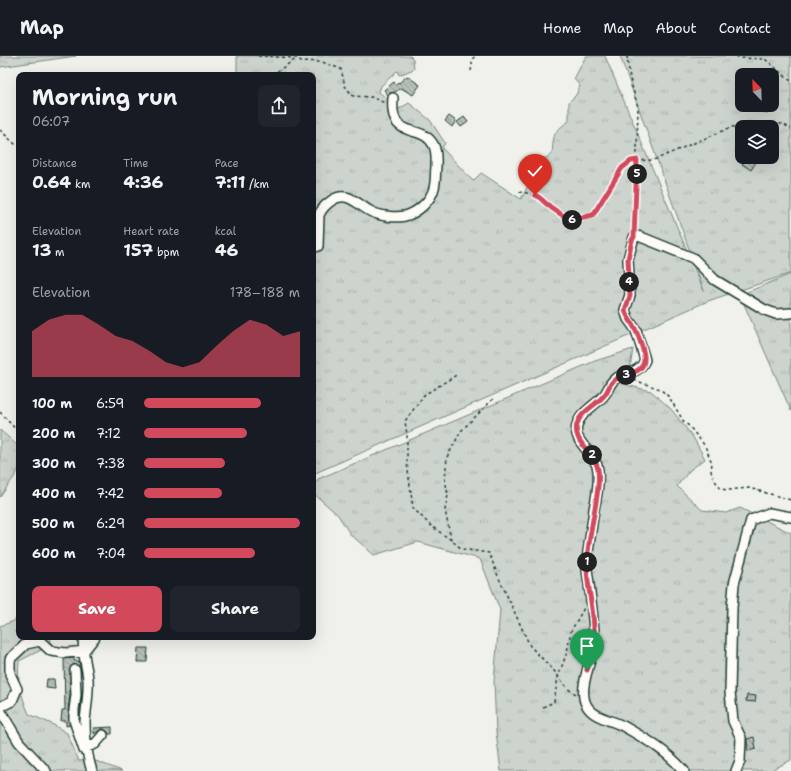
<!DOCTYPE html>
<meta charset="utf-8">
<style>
:root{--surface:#171b24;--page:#20242c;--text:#f1f3f6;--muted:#9ea1a6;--line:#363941;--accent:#d1495b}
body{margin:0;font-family:"Shantell Sans",sans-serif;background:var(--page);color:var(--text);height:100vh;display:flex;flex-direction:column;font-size:15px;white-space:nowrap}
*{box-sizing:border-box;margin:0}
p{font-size:13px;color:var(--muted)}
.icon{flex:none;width:22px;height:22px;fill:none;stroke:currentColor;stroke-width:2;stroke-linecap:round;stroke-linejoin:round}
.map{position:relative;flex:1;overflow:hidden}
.details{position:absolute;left:16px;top:16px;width:300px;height:568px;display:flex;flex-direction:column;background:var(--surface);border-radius:8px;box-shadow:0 4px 16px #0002}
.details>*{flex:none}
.needle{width:26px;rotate:337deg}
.fabs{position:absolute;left:735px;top:12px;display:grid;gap:8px}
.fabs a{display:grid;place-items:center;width:44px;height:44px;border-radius:8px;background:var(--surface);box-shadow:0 4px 16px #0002;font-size:20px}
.pin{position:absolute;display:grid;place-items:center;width:34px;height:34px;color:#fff;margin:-41px -17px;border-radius:50% 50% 50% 0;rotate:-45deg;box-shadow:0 0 4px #0007}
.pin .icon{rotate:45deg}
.km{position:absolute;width:20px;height:20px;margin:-10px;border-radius:50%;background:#222;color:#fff;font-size:11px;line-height:20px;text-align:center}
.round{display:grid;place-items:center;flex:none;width:42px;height:42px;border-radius:8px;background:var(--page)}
.headline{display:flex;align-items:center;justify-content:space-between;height:68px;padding:0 16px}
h1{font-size:22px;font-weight:700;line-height:30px}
.figures{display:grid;grid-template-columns:repeat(3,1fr);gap:6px;height:68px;padding:4px 16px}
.figures div{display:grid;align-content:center}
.figures b{font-size:17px;font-weight:700}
.figures small{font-size:11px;font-weight:400}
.figures p{font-size:11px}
.chart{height:112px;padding:8px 16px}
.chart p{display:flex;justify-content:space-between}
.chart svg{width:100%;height:72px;margin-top:4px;fill:var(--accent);opacity:.7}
.button{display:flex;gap:8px;margin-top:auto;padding:8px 16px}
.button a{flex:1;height:46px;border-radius:8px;background:var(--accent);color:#fff;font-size:16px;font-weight:700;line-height:46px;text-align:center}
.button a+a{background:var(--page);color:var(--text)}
ul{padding:0 16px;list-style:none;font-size:13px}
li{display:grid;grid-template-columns:64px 48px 1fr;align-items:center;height:30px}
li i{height:10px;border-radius:5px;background:var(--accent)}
header{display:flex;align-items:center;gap:24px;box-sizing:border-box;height:56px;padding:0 20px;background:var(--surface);border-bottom:1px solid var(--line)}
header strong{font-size:19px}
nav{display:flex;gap:22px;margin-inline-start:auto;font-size:14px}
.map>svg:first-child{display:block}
.grass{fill:url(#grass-tufts);stroke:#768880;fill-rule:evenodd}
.building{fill:url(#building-back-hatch);stroke:#1f3d34}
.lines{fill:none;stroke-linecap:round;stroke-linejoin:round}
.minor-casing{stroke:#1f3d34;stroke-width:12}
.path{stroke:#1f3d34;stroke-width:1.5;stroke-dasharray:3 3;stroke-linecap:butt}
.minor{stroke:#fdfcf7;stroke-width:9}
.route-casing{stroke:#fff;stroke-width:8}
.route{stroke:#d1495b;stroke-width:5}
</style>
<header>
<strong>Map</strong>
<nav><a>Home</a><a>Map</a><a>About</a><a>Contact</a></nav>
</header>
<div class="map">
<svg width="791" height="715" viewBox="0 0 791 715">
<defs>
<pattern id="grass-tufts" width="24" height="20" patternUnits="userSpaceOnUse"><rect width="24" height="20" fill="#cdd3cd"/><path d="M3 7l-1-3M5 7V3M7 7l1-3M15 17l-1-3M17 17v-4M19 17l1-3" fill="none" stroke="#b0b6b1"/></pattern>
<pattern id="building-back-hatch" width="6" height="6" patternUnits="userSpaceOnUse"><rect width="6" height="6" fill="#b6bfb8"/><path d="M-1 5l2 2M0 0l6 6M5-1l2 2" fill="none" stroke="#939c96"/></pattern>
</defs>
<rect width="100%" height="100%" fill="#f0f1eb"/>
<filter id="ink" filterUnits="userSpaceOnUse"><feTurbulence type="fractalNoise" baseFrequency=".025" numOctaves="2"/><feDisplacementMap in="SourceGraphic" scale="8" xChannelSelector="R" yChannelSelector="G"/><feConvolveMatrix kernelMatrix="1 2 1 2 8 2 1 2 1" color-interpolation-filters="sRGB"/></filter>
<g filter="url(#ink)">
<path class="grass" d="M0,0H76L0,11Z
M236,0H410L413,3L414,13L399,19L397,15L381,30L379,36L399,53L409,47L430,64L445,87L442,92L473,125L481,117L521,143L541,105L552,98C554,78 552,77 569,65V46L576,39L580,30L574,23L586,0H605L704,235L620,0H791V217L708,245L313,418V19H237V1ZM742,19H772V49H742ZM742,71H772V101H742Z
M791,218V355L740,239Z
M633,293L631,306L622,328L651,335L671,353L693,381L705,403L690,414L677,430L702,454L726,457L740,452L791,477V704L770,715H501L496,676L494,625L500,554L480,503L418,486L374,499L350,478L338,459L313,437V429L318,423L595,305Z
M0,374L19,391V414L0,441Z
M19,559V581H50L51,586L43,593L19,605C17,626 21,639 29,658L52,668L67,677L79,705L93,704L122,715H0V570L14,565Z"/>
<path class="building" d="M407,20L420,29L413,39L401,32L395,36L390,37L388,39L384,34L394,26L396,28L398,26L399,27Z
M752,49H768L771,51L767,58Z
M449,60L456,65L452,71L445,65Z
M464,61L468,66L461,71L457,66Z
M747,101H759L751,114L742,108Z
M138,592H148L147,606H137Z
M74,602V605H79L80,610L74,608L70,612V639L68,654L70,669L66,670V665H61L62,654H65L64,603Z
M47,623H54L55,633L46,632Z
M747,639L756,640L755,646L746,645Z
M112,671V678H109L107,675L104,673H101L94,678V672Z
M754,681L756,693L748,695L747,683Z"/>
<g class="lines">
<g class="minor-casing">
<path id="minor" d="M313,192L318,190L319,159C322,152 325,149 331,145C348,133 358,150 372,156C380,160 395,162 405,160C417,157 431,145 434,132C436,125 435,118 436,111C436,103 437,97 434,90C422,65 389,87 393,42
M84,581C81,594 87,610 88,623C89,638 86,652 85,666C85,682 87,700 92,715
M75,614L76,639L74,654V664L84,694
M0,651L12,645L17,633L10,618V603L26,588L40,585L51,595L66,597L84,595L95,581
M0,654L19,686L46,715
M87,691L95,688L103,679
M684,715C667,695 646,683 623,670C612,664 594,662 587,650C576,632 595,601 594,582C594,564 591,546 589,528C588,520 586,512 587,504C589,487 592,470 594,453C597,440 599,427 598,414C596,396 572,387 577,369C581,355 597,349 605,338C609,333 610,326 615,323C627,316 639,318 645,304L636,274L628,263L625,254L630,239L628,203L634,181L637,180L641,181L693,202L715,224L765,254L776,258L791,257
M736,715L740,705L741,682L733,665L730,636L732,552L734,528L751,464L769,457L791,461"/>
</g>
<path class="path" d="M258,0L297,2L301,5L322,6L341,13L345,30L353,40L371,41L385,47
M627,0L630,23L638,51L635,173
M736,0L740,2L765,3L791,25
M471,15L473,2L476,0
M272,19L297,2
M0,74L16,89
M519,136L527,137L540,141L546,149L560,156L570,164L593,159L621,112L631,105L654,104L732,71L762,67L783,68L791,73
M634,324L660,333L669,341L684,366L689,370L705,390L712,407L711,415L713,422L721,433L728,434L749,432L791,444
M493,343L461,375L447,401L445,423L448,439L445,454L451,484L462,493L489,497L498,520L530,590L555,616L568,633L576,638
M0,356L19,377
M451,484L430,469L413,452L407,407V379L405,365L424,339L458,318
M543,651L554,646L558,621L567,596L571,575L584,552"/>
<use href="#minor" class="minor"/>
</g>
</g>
<g class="lines" filter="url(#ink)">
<g class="route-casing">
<path id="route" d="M535,139C541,141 543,146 548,149C555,155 563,159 570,164L593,159L622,112L631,105L637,104L634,181L632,184L628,203L630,240L625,254C627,262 633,267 636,275C639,281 645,297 644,304C644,317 625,318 616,323C610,326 609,332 606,337C598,349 581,354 577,368C572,387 595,396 598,413C600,426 597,439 595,452C592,470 588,488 587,506C586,532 596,558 594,584C594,595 590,604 587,614"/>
</g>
<use href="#route" class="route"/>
</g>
</svg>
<div class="fabs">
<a><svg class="needle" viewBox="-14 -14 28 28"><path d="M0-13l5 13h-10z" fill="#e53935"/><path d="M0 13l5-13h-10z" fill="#9ea1a6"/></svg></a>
<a><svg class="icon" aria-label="layers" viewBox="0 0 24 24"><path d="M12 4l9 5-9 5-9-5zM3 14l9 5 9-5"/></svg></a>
</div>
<div class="pin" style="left:587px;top:614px;background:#1e9e55"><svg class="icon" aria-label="arrive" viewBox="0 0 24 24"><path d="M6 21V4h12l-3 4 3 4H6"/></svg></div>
<div class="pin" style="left:535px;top:139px;background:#d93025"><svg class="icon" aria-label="check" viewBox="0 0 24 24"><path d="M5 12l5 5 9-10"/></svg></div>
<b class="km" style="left:587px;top:506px">1</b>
<b class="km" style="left:592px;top:399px">2</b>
<b class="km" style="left:626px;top:319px">3</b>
<b class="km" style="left:629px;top:226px">4</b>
<b class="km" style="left:637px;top:118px">5</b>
<b class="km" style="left:572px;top:164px">6</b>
<section class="details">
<div class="headline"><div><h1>Morning run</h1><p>06:07</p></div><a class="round"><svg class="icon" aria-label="share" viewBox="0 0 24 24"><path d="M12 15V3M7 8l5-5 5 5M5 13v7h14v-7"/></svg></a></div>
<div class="figures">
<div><p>Distance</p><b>0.64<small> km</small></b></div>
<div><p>Time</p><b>4:36</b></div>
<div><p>Pace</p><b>7:11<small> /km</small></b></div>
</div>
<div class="figures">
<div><p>Elevation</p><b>13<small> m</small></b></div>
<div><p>Heart rate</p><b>157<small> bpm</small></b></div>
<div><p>kcal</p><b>46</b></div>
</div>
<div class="chart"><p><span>Elevation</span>178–188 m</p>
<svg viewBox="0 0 160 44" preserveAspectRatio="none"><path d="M0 44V16L10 9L20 6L30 6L40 12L50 19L60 22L70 28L80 35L90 38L100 35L110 25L120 16L130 9L140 12L150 19L160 16V44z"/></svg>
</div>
<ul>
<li><b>100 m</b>6:59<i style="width:75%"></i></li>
<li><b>200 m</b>7:12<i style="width:66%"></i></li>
<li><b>300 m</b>7:38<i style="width:52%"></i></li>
<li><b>400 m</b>7:42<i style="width:50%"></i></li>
<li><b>500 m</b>6:29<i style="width:100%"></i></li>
<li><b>600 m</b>7:04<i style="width:71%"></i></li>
</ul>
<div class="button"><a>Save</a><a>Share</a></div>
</section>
</div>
